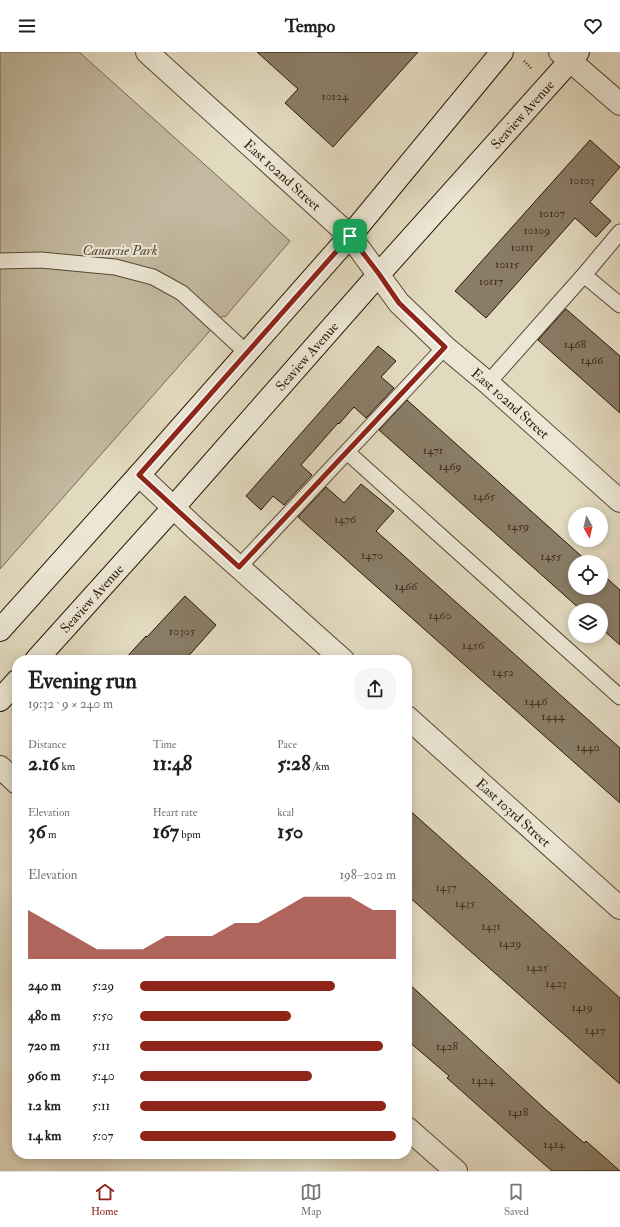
<!DOCTYPE html>
<meta charset="utf-8">
<style>
:root{--surface:#fff;--page:#f6f6f6;--text:#222;--muted:#767676;--line:#e0e0e0;--accent:#8f2418}
body{margin:0;font-family:"IM FELL Double Pica",serif;background:var(--page);color:var(--text);height:100vh;display:flex;flex-direction:column;font-size:15px;white-space:nowrap}
*{box-sizing:border-box;margin:0}
p{font-size:13px;color:var(--muted)}
.icon{flex:none;width:22px;height:22px;fill:none;stroke:currentColor;stroke-width:2;stroke-linecap:round;stroke-linejoin:round}
.map{position:relative;flex:1;overflow:hidden}
.details{position:absolute;left:12px;top:603px;width:400px;height:504px;display:flex;flex-direction:column;background:var(--surface);border-radius:16px;box-shadow:0 2px 10px #0003}
.details>*{flex:none}
.needle{width:26px;rotate:172deg}
.tools{position:absolute;left:568px;top:455px;display:grid;gap:8px}
.tools a{display:grid;place-items:center;width:40px;height:40px;border-radius:50%;background:var(--surface);box-shadow:0 2px 10px #0003;font-size:20px}
.pin{position:absolute;display:grid;place-items:center;width:34px;height:34px;color:#fff;margin:-17px;border-radius:8px;box-shadow:0 2px 6px #0006}
.round{display:grid;place-items:center;flex:none;width:42px;height:42px;border-radius:16px;background:var(--page)}
.head{display:flex;align-items:center;justify-content:space-between;height:68px;padding:0 16px}
h1{font-size:22px;font-weight:800;line-height:30px}
.figures{display:grid;grid-template-columns:repeat(3,1fr);gap:6px;height:68px;padding:4px 16px}
.figures div{display:grid;align-content:center}
.figures b{font-size:20px;font-weight:800}
.figures small{font-size:11px;font-weight:400}
.figures p{font-size:11px}
.chart{height:112px;padding:8px 16px}
.chart p{display:flex;justify-content:space-between}
.chart svg{width:100%;height:72px;margin-top:4px;fill:var(--accent);opacity:.7}
ul{padding:0 16px;list-style:none;font-size:13px}
li{display:grid;grid-template-columns:64px 48px 1fr;align-items:center;height:30px}
li i{height:10px;border-radius:5px;background:var(--accent)}
header{display:flex;justify-content:space-between;align-items:center;height:52px;padding:0 16px;background:var(--surface);font-size:18px;font-weight:800}
.menu{display:flex;justify-content:space-around;align-items:center;height:56px;border-top:1px solid var(--line);background:var(--surface);font-size:11px;color:var(--muted)}
.menu a{display:grid;justify-items:center;gap:2px}
.menu .active{color:var(--accent)}
.map>svg:first-child{display:block}
.green{fill:#c3b9a0;stroke:#766853}
.building{fill:#8a7c66;stroke:#2a1706}
.lines{fill:none;stroke-linecap:round;stroke-linejoin:round}
.lane-casing{stroke:#584834;stroke-width:17}
.street-casing{stroke:#584834;stroke-width:24}
.secondary-casing{stroke:#2a1706;stroke-width:24}
.path{stroke:#2a1706;stroke-width:2.5;stroke-dasharray:1 2;stroke-linecap:butt}
.lane{stroke:#ece7d5;stroke-width:15}
.street{stroke:#ece7d5;stroke-width:22}
.secondary{stroke:#ece7d5;stroke-width:22}
.route-casing{stroke:#fff;stroke-width:8}
.route{stroke:#8f2418;stroke-width:5}
.labels{text-anchor:middle;stroke-width:4;stroke-linejoin:round;paint-order:stroke}
.number-label{font-size:12px;fill:#42301e}
.street-label{font-size:14px;fill:#2a1706;stroke:#ece7d5}
.park-label{font-size:14px;font-style:italic;fill:#584834;stroke:#ece7d5}
</style>
<header><svg class="icon" aria-label="menu" viewBox="0 0 24 24"><path d="M4 6h16M4 12h16M4 18h16"/></svg>Tempo<svg class="icon" aria-label="heart" viewBox="0 0 24 24"><path d="M12 20l-8-8c-3-5 5-10 8-4 3-6 11-1 8 4z"/></svg></header>
<div class="map">
<svg width="620" height="1119" viewBox="0 0 620 1119">
<rect width="100%" height="100%" fill="#e2dabf"/>
<filter id="stains"><feTurbulence type="fractalNoise" baseFrequency=".005" numOctaves="4"/><feColorMatrix values="0 0 0 0 .2 0 0 0 0 .09 0 0 0 0 .02 0 0 0 .5 -.17"/></filter>
<radialGradient id="worn" r=".72"><stop offset=".6" stop-color="#630" stop-opacity="0"/><stop offset="1" stop-color="#630" stop-opacity=".3"/></radialGradient>
<path class="green" d="M0,0H79L290,189L225,265L223,264L0,517Z"/>
<path class="building" d="M257,0H418L333,95L285,51L298,37Z
M590,88L620,115L590,150L611,169L596,185L575,166L486,266L455,239Z
M566,257L620,304V361L538,288Z
M378,294L396,309L381,325L394,336L366,366L354,355L339,372L338,371L301,413L312,423L284,453L273,444L261,458L246,444Z
M407,348L588,510H575V536H601V521L620,538V593L601,576V558H581L379,378Z
M361,432L394,459L376,479L620,696V751L298,465L326,435L344,451Z
M185,544L216,573L185,608H124L146,584L147,585Z
M407,756L620,946V1032L407,843Z
M407,930L544,1056L584,1091L586,1089L620,1119H552L520,1091L447,1026L449,1024L407,988Z"/>
<g class="lines">
<g class="lane-casing">
<path id="lane" d="M0,209L41,208L115,215L153,225L182,241L247,301
M584,223L620,253
M488,331L584,223L620,180
M347,400L620,645
M239,515L445,295"/>
</g>
<g class="street-casing">
<g id="street">
<path id="s1" d="M147,0L350,184L399,251L445,295L488,331L620,449"/>
<path d="M560,0L620,52"/>
<path d="M139,423L195,476L343,608"/>
<path id="s2" d="M407,665L620,856"/>
<path d="M0,715L17,731"/>
<path d="M407,1076L456,1119"/>
</g>
</g>
<g class="secondary-casing">
<g id="secondary">
<path d="M0,578L139,423L350,184L502,0"/>
<path id="s3" d="M36,608L173,456L379,222L578,0"/>
<path d="M0,648L17,629"/>
</g>
</g>
<path class="path" d="M524,9L531,16"/>
<use href="#lane" class="lane"/>
<use href="#street" class="street"/>
<use href="#secondary" class="secondary"/>
</g>
<g class="lines">
<g class="route-casing">
<path id="route" d="M350,184L379,222L399,251L445,295L239,515L139,423Z"/>
</g>
<use href="#route" class="route"/>
</g>
<g class="labels">
<g class="number-label">
<text x="335" y="48">10124</text>
<text x="582" y="132">10103</text>
<text x="552" y="165">10107</text>
<text x="537" y="182">10109</text>
<text x="522" y="199">10111</text>
<text x="507" y="216">10115</text>
<text x="491" y="233">10117</text>
<text x="575" y="296">1468</text>
<text x="592" y="312">1466</text>
<text x="433" y="402">1471</text>
<text x="450" y="418">1469</text>
<text x="484" y="448">1465</text>
<text x="345" y="471">1476</text>
<text x="518" y="478">1459</text>
<text x="372" y="507">1470</text>
<text x="551" y="508">1455</text>
<text x="406" y="538">1466</text>
<text x="440" y="567">1460</text>
<text x="182" y="583">10305</text>
<text x="473" y="597">1456</text>
<text x="503" y="624">1452</text>
<text x="536" y="653">1446</text>
<text x="553" y="668">1444</text>
<text x="588" y="699">1440</text>
<text x="446" y="839">1437</text>
<text x="465" y="855">1435</text>
<text x="491" y="878">1431</text>
<text x="510" y="895">1429</text>
<text x="537" y="919">1425</text>
<text x="556" y="935">1423</text>
<text x="582" y="959">1419</text>
<text x="595" y="982">1417</text>
<text x="447" y="998">1428</text>
<text x="483" y="1032">1424</text>
<text x="518" y="1064">1418</text>
<text x="554" y="1096">1414</text>
</g>
<g class="street-label">
<text dy="5" stroke="none"><textPath href="#s3" startOffset="731">Seaview Avenue</textPath></text>
<text dy="5" stroke="none"><textPath href="#s1" startOffset="183">East 102nd Street</textPath></text>
<text dy="5" stroke="none"><textPath href="#s3" startOffset="407">Seaview Avenue</textPath></text>
<text dy="5" stroke="none"><textPath href="#s1" startOffset="507">East 102nd Street</textPath></text>
<text dy="5" stroke="none"><textPath href="#s3" startOffset="83">Seaview Avenue</textPath></text>
<text dy="5" stroke="none"><textPath href="#s2" startOffset="143">East 103rd Street</textPath></text>
</g>
<g class="park-label">
<text x="120" y="203">Canarsie Park</text>
</g>
</g>
<rect width="100%" height="100%" filter="url(#stains)"/>
<rect width="100%" height="100%" fill="url(#worn)"/>
</svg>
<div class="tools">
<a><svg class="needle" viewBox="-14 -14 28 28"><path d="M0-13l5 13h-10z" fill="#e53935"/><path d="M0 13l5-13h-10z" fill="#767676"/></svg></a>
<a><svg class="icon" aria-label="locate" viewBox="0 0 24 24"><circle cx="12" cy="12" r="6"/><path d="M12 2v4M12 18v4M2 12h4M18 12h4"/></svg></a>
<a><svg class="icon" aria-label="layers" viewBox="0 0 24 24"><path d="M12 4l9 5-9 5-9-5zM3 14l9 5 9-5"/></svg></a>
</div>
<div class="pin" style="left:350px;top:184px;background:#1e9e55"><svg class="icon" aria-label="arrive" viewBox="0 0 24 24"><path d="M6 21V4h12l-3 4 3 4H6"/></svg></div>
<section class="details">
<div class="head"><div><h1>Evening run</h1><p>19:32 · 9 × 240 m</p></div><a class="round"><svg class="icon" aria-label="share" viewBox="0 0 24 24"><path d="M12 15V3M7 8l5-5 5 5M5 13v7h14v-7"/></svg></a></div>
<div class="figures">
<div><p>Distance</p><b>2.16<small> km</small></b></div>
<div><p>Time</p><b>11:48</b></div>
<div><p>Pace</p><b>5:28<small> /km</small></b></div>
</div>
<div class="figures">
<div><p>Elevation</p><b>36<small> m</small></b></div>
<div><p>Heart rate</p><b>167<small> bpm</small></b></div>
<div><p>kcal</p><b>150</b></div>
</div>
<div class="chart"><p><span>Elevation</span>198–202 m</p>
<svg viewBox="0 0 160 44" preserveAspectRatio="none"><path d="M0 44V14L10 22L20 30L30 38L40 38L50 38L60 30L70 30L80 30L90 22L100 22L110 14L120 6L130 6L140 6L150 14L160 14V44z"/></svg>
</div>
<ul>
<li><b>240 m</b>5:29<i style="width:76%"></i></li>
<li><b>480 m</b>5:50<i style="width:59%"></i></li>
<li><b>720 m</b>5:11<i style="width:95%"></i></li>
<li><b>960 m</b>5:40<i style="width:67%"></i></li>
<li><b>1.2 km</b>5:11<i style="width:96%"></i></li>
<li><b>1.4 km</b>5:07<i style="width:100%"></i></li>
</ul>
</section>
</div>
<nav class="menu">
<a class="active"><svg class="icon" aria-label="home" viewBox="0 0 24 24"><path d="M3 11l9-7 9 7M6 9v11h12V9"/></svg>Home</a>
<a><svg class="icon" aria-label="map" viewBox="0 0 24 24"><path d="M3 6l6-2 6 2 6-2v14l-6 2-6-2-6 2zM9 4v14M15 6v14"/></svg>Map</a>
<a><svg class="icon" aria-label="saved" viewBox="0 0 24 24"><path d="M7 4h10v16l-5-4-5 4z"/></svg>Saved</a>
</nav>
